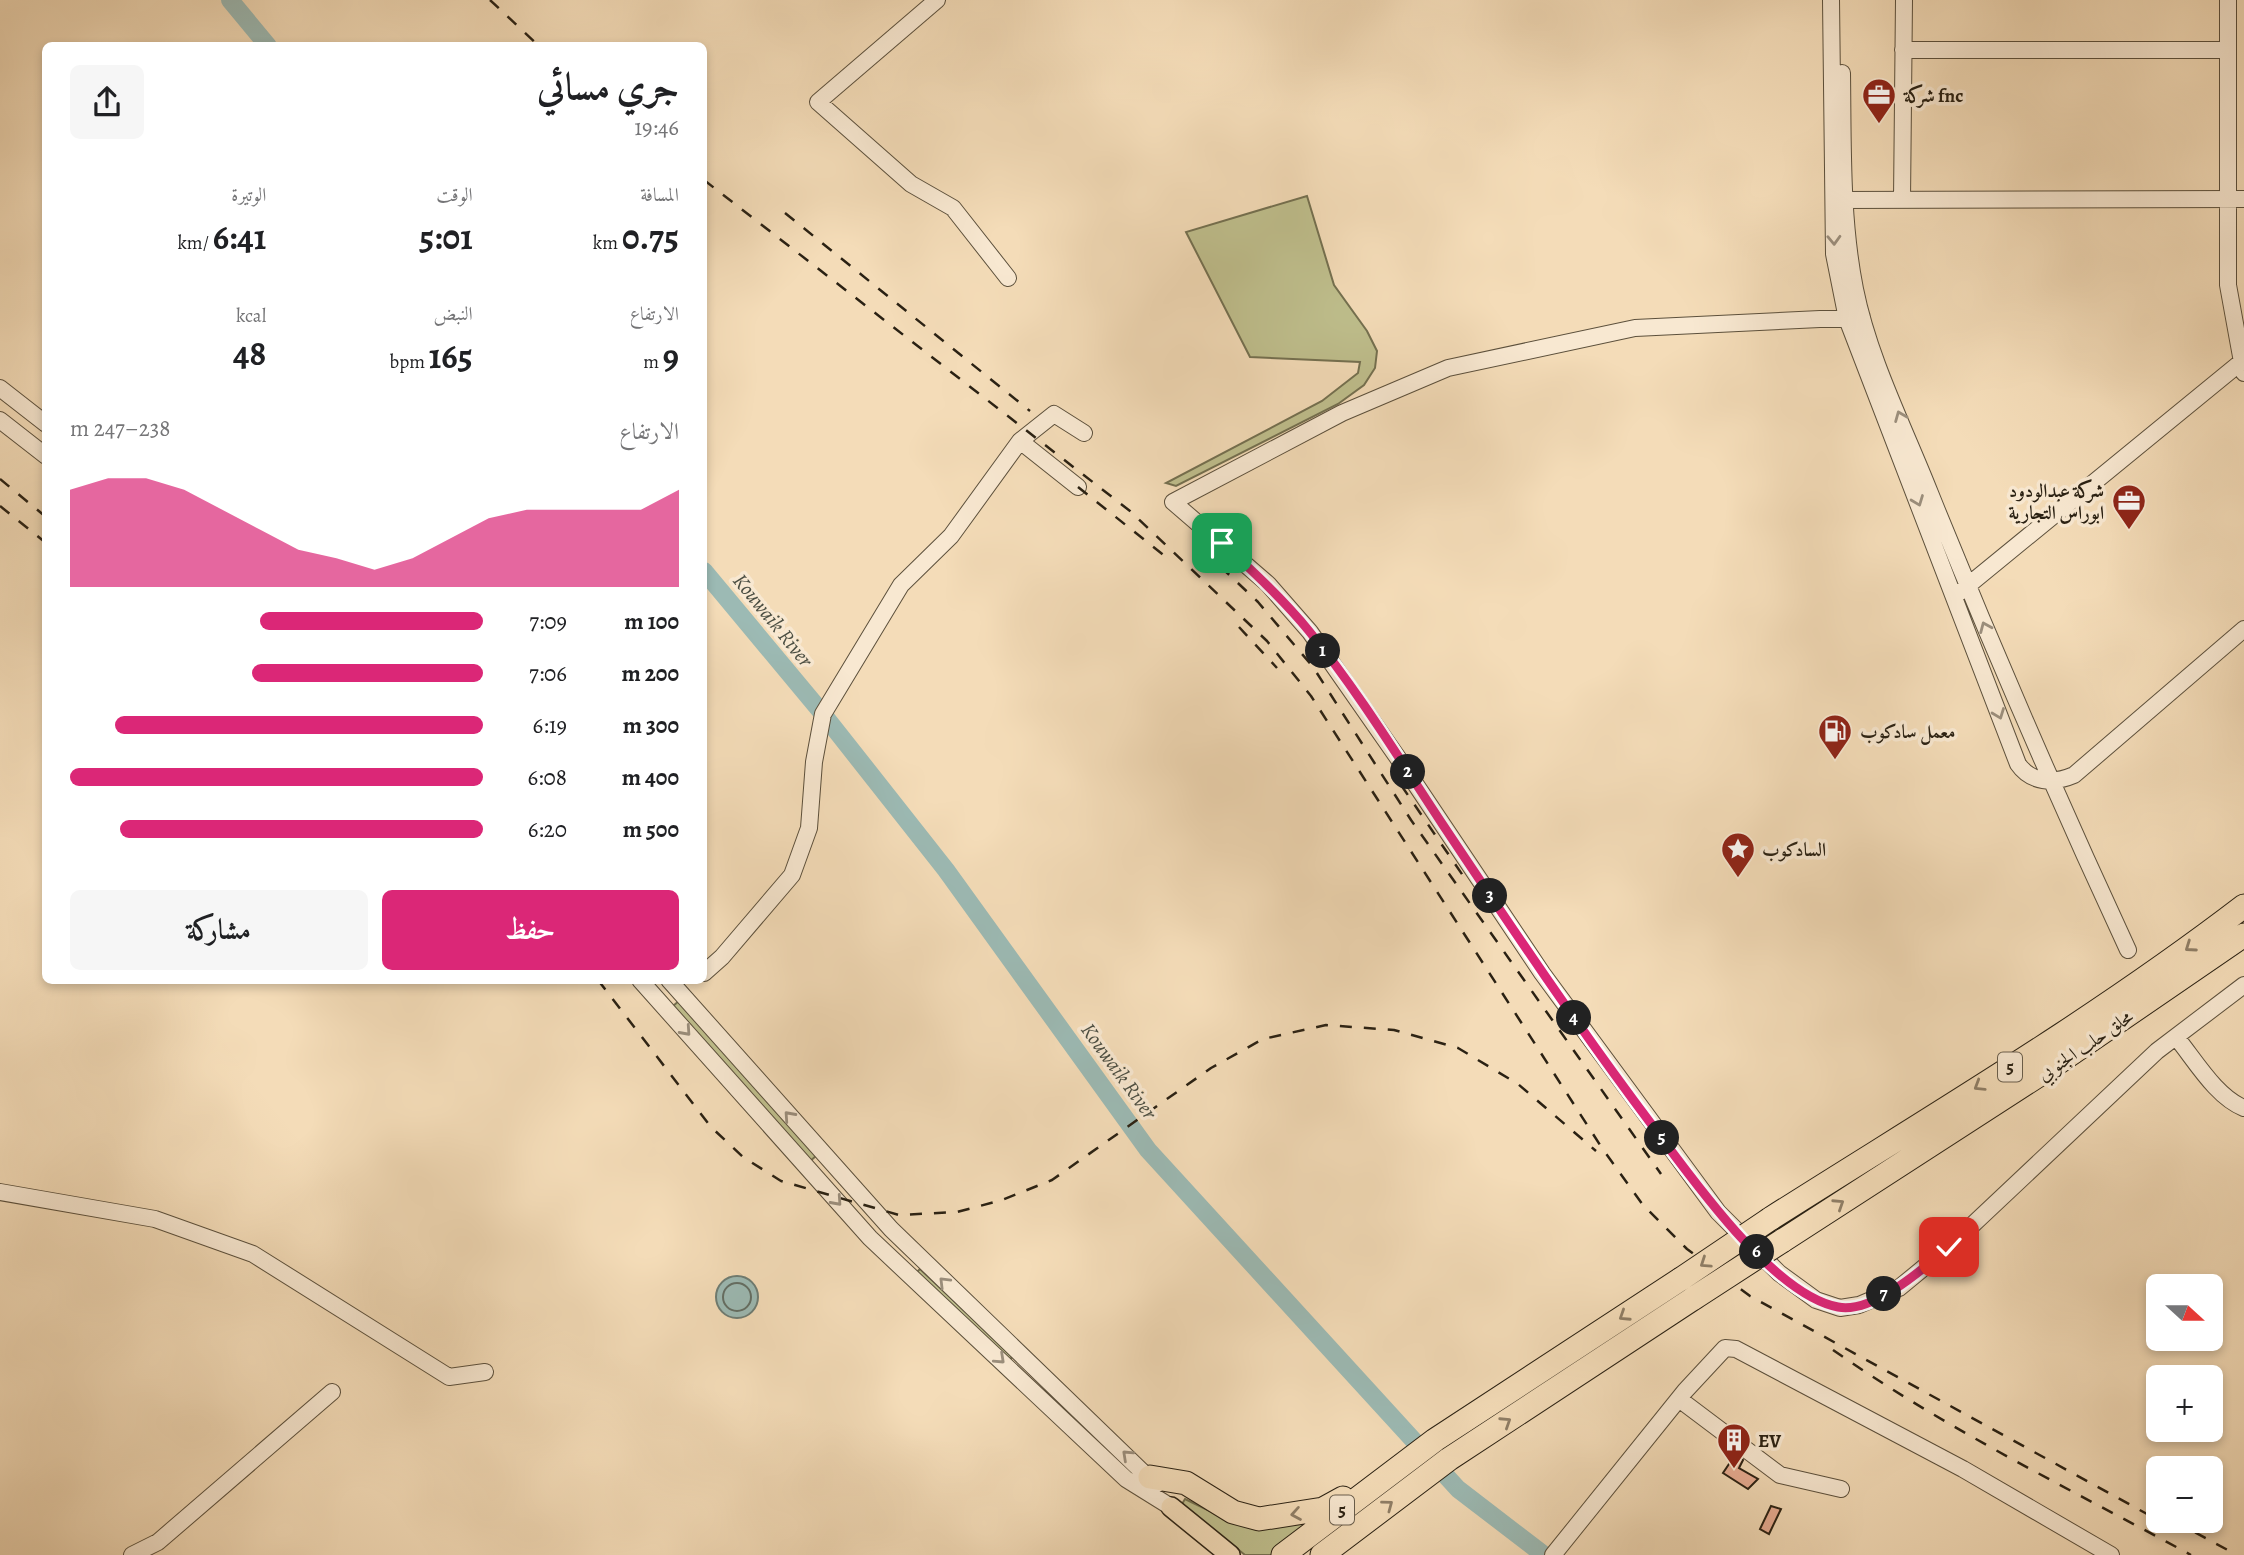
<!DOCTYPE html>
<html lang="ar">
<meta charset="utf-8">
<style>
:root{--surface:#fff;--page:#f6f6f6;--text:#202124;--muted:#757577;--accent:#db2777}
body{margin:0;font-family:Alegreya,Amiri,serif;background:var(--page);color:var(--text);direction:rtl;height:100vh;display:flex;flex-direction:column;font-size:26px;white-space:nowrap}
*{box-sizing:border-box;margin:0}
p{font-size:23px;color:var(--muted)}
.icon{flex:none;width:38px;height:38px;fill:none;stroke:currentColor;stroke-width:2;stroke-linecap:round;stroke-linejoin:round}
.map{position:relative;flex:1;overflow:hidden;direction:ltr}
.sheet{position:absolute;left:42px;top:42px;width:665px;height:942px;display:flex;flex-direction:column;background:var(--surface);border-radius:10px;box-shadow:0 4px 10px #0003;direction:rtl}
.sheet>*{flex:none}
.needle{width:46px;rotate:111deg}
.fabs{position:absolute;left:2146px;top:1274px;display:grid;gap:14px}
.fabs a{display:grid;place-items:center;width:77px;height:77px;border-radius:10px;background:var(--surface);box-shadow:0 4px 10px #0003;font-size:35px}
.pin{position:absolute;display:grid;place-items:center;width:60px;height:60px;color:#fff;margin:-30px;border-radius:14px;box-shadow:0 4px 10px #0006}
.km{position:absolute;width:35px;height:35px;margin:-18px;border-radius:50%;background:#222;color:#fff;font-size:19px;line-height:35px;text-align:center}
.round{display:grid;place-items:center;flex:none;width:74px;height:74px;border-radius:10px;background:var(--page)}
.overview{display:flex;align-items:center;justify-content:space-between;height:119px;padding:0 28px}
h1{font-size:38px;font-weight:600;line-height:52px}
.stats{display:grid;grid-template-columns:repeat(3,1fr);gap:10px;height:119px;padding:7px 28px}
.stats div{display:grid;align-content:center}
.stats b{font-size:35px;font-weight:600}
.stats small{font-size:19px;font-weight:400}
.stats p{font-size:19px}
.chart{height:196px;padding:14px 28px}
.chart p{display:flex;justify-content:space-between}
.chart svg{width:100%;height:126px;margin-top:7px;fill:var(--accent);opacity:.7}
.primary-button{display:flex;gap:14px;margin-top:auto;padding:14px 28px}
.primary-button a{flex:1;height:80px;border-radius:10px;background:var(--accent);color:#fff;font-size:28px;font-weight:600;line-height:80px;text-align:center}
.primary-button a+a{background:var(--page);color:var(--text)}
ul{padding:0 28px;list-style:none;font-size:23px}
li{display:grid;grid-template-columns:112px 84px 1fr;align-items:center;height:52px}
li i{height:18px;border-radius:9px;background:var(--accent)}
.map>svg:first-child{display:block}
.green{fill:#bfbf8d;stroke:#747050;stroke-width:2}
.water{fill:#9cbab4;stroke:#6e7d74;stroke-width:2}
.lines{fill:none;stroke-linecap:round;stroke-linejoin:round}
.shore{stroke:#636e64;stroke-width:2}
.river{stroke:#9cbab4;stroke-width:18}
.building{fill:#e8ad93;stroke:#2a2113;stroke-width:2}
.minor-casing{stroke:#5c503c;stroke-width:18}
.major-casing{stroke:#2a2113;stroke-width:22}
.highway-casing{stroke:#2a2113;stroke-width:25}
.minor{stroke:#f8e8d1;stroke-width:16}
.major{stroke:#f4dcb8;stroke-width:19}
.highway{stroke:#f4dcb8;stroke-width:23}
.rail{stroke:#2a2113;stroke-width:2.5;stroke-dasharray:12 12;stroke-linecap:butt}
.highway-bridge-casing{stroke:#2a2113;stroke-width:25;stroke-linecap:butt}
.highway-bridge{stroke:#f4dcb8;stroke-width:23}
.oneway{stroke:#9b8e7c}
.oneway2{stroke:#8f7e66}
.route-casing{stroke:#fff;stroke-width:14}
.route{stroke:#db2777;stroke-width:9}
.labels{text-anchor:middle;stroke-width:7;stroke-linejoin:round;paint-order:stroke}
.shield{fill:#f8e8d1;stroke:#685d4c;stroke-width:2}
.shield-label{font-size:18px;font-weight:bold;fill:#2a2113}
.poi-label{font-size:19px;font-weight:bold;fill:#2a2113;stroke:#f8e8d1;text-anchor:start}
.street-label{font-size:19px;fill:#2a2113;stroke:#f8e8d1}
.water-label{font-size:21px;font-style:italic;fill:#4c4f43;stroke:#f8e8d1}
</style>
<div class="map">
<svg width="2244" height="1555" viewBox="0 0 2244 1555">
<rect width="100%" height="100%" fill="#f4dcb8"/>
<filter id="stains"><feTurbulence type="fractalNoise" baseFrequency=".00286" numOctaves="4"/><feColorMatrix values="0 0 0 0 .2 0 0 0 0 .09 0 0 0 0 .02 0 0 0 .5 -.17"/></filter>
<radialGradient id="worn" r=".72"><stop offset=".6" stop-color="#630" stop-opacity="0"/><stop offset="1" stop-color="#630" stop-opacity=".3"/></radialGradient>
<path class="green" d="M1307,196L1334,285L1367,331L1377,351L1375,368L1364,385L1338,404L1176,486L1166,483L1322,401L1358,373L1360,362L1250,357L1186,232Z
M680,1000L816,1156L809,1162L673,1006Z
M920,1269L1013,1356L1007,1363L914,1275Z
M1185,1499L1224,1518L1326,1515L1271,1555H1245L1182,1504Z"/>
<path class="water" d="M716 1297a21 21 0 1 1 42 0a21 21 0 1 1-42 0Z"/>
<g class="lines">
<path class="shore" d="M723 1297a14 14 0 1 1 28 0a14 14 0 1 1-28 0Z"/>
<path class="river" d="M230,0L268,46
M704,571L823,714L946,870L1148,1150L1458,1489L1544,1555"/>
</g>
<path class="building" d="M1735,1455L1743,1460L1739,1468L1758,1479L1748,1489L1723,1473Z
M1771,1506L1781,1509L1769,1534L1760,1529Z"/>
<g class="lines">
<g class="minor-casing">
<path id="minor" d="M937,0L818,102L911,184L953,208L1008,278
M1831,0L1834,254L1847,319L2018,764C2031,783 2053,784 2074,775L2244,629
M2228,0V285L2244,373
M1903,50H2228
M1842,73C1843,144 1841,219 1855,289C1869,359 1904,427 1930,493C1992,647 2058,799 2128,950
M1837,200L2244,199
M1902,200L1904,0
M1862,317L1635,328L1448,368L1342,413L1173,502L1268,584L1310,632L1400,761L1542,973L1718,1212L1779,1273L1816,1300L1840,1308L1859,1305L1899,1288L1949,1247L2157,1051L2244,985
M0,388L46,424
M0,420L46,456
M1020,441L1078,487
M1960,592L2240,363
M704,973L722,957L792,875L809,828L814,762L823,714L901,585L951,536L1020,441L1054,414L1084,433
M640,980L870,1238L1126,1479L1171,1507
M669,980L891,1229L1156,1485
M2176,1037C2195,1060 2216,1097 2244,1108
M0,1192L155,1219L253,1254L449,1377L485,1372
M1679,1399L1780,1475L1841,1489
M132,1555L158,1542L332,1392
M1553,1555L1685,1391L1725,1348L1736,1349L1963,1469L2111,1555"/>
</g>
<g class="major-casing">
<path id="major" d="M1171,1507L1230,1555"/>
</g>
<g class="highway-casing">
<path id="highway" d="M1770,1219C1929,1118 2094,1021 2244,906
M1782,1241L2059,1062L2244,935
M1150,1477L1186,1483L1233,1512L1259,1519L1323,1509L1343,1498
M1283,1555L1435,1440L1681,1279
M1322,1555L1449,1459L1694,1298"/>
</g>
<use href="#minor" class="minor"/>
<use href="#major" class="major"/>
<use href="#highway" class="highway"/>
<path class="rail" d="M490,0L539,46
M704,180L1130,511L1267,641L1311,696L1602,1148L1643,1205L1687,1249L1750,1296L2158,1520
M785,213L1030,411
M0,479L46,517
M1078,487L1171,561
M0,506L46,543
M1203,550L1258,602L1313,667L1411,820L1661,1174
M1239,627L1277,668
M1401,785L1466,880
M598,980L711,1127L743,1157L781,1181L899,1215L957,1212L1002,1200L1052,1180L1211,1068L1263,1039L1326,1025L1394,1030L1458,1048L1518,1084L1596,1151
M1833,1350C1946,1429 2070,1489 2191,1555
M2174,1521L2237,1555"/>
<g class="highway-bridge-casing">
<path id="highway-bridge" d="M1681,1279L1770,1219
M1694,1298L1782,1241"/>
</g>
<use href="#highway-bridge" class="highway-bridge"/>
</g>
<defs><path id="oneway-chevron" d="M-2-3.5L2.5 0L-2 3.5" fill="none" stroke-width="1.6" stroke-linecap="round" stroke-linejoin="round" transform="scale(1.75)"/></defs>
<g class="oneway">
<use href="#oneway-chevron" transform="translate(1834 240) rotate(88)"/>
<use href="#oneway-chevron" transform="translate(1900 416) rotate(-112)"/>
<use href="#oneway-chevron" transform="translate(1918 501) rotate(69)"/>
<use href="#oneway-chevron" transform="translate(1985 627) rotate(-113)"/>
<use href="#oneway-chevron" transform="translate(1999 714) rotate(69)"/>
<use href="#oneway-chevron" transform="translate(686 1031) rotate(48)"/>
<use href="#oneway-chevron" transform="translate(789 1116) rotate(-132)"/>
<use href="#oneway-chevron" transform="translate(837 1201) rotate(48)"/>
<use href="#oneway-chevron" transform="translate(944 1282) rotate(-135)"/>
<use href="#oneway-chevron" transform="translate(1000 1359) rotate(43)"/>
<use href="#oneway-chevron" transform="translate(1127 1455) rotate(-137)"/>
</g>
<g class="oneway2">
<use href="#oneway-chevron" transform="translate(2190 947) rotate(145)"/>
<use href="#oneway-chevron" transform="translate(1979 1086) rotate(148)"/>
<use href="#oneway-chevron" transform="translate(1839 1204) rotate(-33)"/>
<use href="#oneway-chevron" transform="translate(1705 1263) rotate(146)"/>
<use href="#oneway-chevron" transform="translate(1624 1316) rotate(147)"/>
<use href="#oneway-chevron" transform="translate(1506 1422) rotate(-33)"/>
<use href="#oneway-chevron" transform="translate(1388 1505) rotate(-37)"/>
<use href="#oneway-chevron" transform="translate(1296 1514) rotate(170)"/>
</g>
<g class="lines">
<g class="route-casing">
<path id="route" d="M1222,543C1253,571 1283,599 1309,631C1358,691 1400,760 1443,825C1511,927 1579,1028 1652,1125C1691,1177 1773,1295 1838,1307C1873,1314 1924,1268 1949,1247"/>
</g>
<use href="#route" class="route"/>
</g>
<defs>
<g id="office-pin" transform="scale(1.75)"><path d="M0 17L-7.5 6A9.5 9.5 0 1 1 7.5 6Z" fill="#8f2418" stroke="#f8e8d1"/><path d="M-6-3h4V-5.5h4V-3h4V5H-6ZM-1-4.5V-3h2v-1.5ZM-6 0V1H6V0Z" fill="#fff"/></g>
<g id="fuel-pin" transform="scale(1.75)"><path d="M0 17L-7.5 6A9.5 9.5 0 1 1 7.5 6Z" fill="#8f2418" stroke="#f8e8d1"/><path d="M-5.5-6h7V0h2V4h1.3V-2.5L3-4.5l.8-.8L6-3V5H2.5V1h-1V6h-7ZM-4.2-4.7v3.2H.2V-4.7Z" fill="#fff"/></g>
<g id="sight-pin" transform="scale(1.75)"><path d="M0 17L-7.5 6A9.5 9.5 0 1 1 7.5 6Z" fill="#8f2418" stroke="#f8e8d1"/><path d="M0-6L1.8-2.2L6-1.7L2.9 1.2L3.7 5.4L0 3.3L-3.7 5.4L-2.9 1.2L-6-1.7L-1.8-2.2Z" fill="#fff"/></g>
<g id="building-pin" transform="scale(1.75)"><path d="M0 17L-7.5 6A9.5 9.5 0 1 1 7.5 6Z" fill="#8f2418" stroke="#f8e8d1"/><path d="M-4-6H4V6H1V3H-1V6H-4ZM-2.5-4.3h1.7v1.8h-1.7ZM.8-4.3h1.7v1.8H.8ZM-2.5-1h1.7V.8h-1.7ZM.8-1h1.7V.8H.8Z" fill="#fff"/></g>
</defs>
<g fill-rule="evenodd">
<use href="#office-pin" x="1879" y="95"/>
<use href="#office-pin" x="2129" y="501"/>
<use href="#fuel-pin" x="1835" y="731"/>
<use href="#sight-pin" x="1738" y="849"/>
<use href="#building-pin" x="1734" y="1440"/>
</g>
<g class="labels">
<g class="shield">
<rect x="1998" y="1052.5" width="24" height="29" rx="5"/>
<rect x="1330" y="1495.5" width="24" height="29" rx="5"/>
</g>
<g class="shield-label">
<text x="2010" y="1073">5</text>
<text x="1342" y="1516">5</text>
</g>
<g class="poi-label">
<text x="1904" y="102">شركة fnc</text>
<text x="2104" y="497" text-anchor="end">شركة عبدالودود<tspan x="2104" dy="22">ابوراس التجارية</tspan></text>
<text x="1860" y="738">معمل سادكوب</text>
<text x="1762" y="856">السادكوب</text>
<text x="1758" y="1447">EV</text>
</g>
<g class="street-label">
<text transform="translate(2085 1045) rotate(-34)" y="7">محلق حلب الجنوبي</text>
</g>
<g class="water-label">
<text transform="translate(773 620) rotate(51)" y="7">Kouwaik River</text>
<text transform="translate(1119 1071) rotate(54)" y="7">Kouwaik River</text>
</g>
</g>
<rect width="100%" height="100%" filter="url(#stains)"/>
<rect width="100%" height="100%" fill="url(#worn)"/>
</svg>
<div class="fabs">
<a><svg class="needle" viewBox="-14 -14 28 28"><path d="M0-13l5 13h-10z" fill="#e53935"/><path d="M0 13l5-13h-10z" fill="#757577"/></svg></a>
<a>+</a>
<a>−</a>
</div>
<div class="pin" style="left:1222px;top:543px;background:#1e9e55"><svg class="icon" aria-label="arrive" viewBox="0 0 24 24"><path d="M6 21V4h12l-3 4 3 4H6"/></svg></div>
<div class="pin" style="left:1949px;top:1247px;background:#d93025"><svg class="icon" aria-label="check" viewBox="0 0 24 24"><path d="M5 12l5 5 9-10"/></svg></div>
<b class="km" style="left:1323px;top:651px">1</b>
<b class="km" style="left:1408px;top:772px">2</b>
<b class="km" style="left:1490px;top:896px">3</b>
<b class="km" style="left:1574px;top:1018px">4</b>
<b class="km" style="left:1662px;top:1138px">5</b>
<b class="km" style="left:1757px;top:1252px">6</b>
<b class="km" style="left:1884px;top:1294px">7</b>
<section class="sheet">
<div class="overview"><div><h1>جري مسائي</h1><p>19:46</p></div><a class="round"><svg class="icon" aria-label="share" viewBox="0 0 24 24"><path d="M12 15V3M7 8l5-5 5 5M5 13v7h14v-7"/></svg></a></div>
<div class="stats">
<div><p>المسافة</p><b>0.75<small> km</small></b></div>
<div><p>الوقت</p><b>5:01</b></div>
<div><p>الوتيرة</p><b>6:41<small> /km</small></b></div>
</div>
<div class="stats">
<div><p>الارتفاع</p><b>9<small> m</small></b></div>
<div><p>النبض</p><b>165<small> bpm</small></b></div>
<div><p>kcal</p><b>48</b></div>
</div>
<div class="chart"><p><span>الارتفاع</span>238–247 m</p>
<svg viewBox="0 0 160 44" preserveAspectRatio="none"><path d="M0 44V10L10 6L20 6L30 10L40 17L50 24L60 31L70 34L80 38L90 34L100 27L110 20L120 17L130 17L140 17L150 17L160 10V44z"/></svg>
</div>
<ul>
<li><b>100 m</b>7:09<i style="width:54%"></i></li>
<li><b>200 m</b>7:06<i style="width:56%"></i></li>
<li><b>300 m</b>6:19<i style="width:89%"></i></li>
<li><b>400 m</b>6:08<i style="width:100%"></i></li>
<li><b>500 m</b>6:20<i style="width:88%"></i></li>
</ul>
<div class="primary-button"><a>حفظ</a><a>مشاركة</a></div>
</section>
</div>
